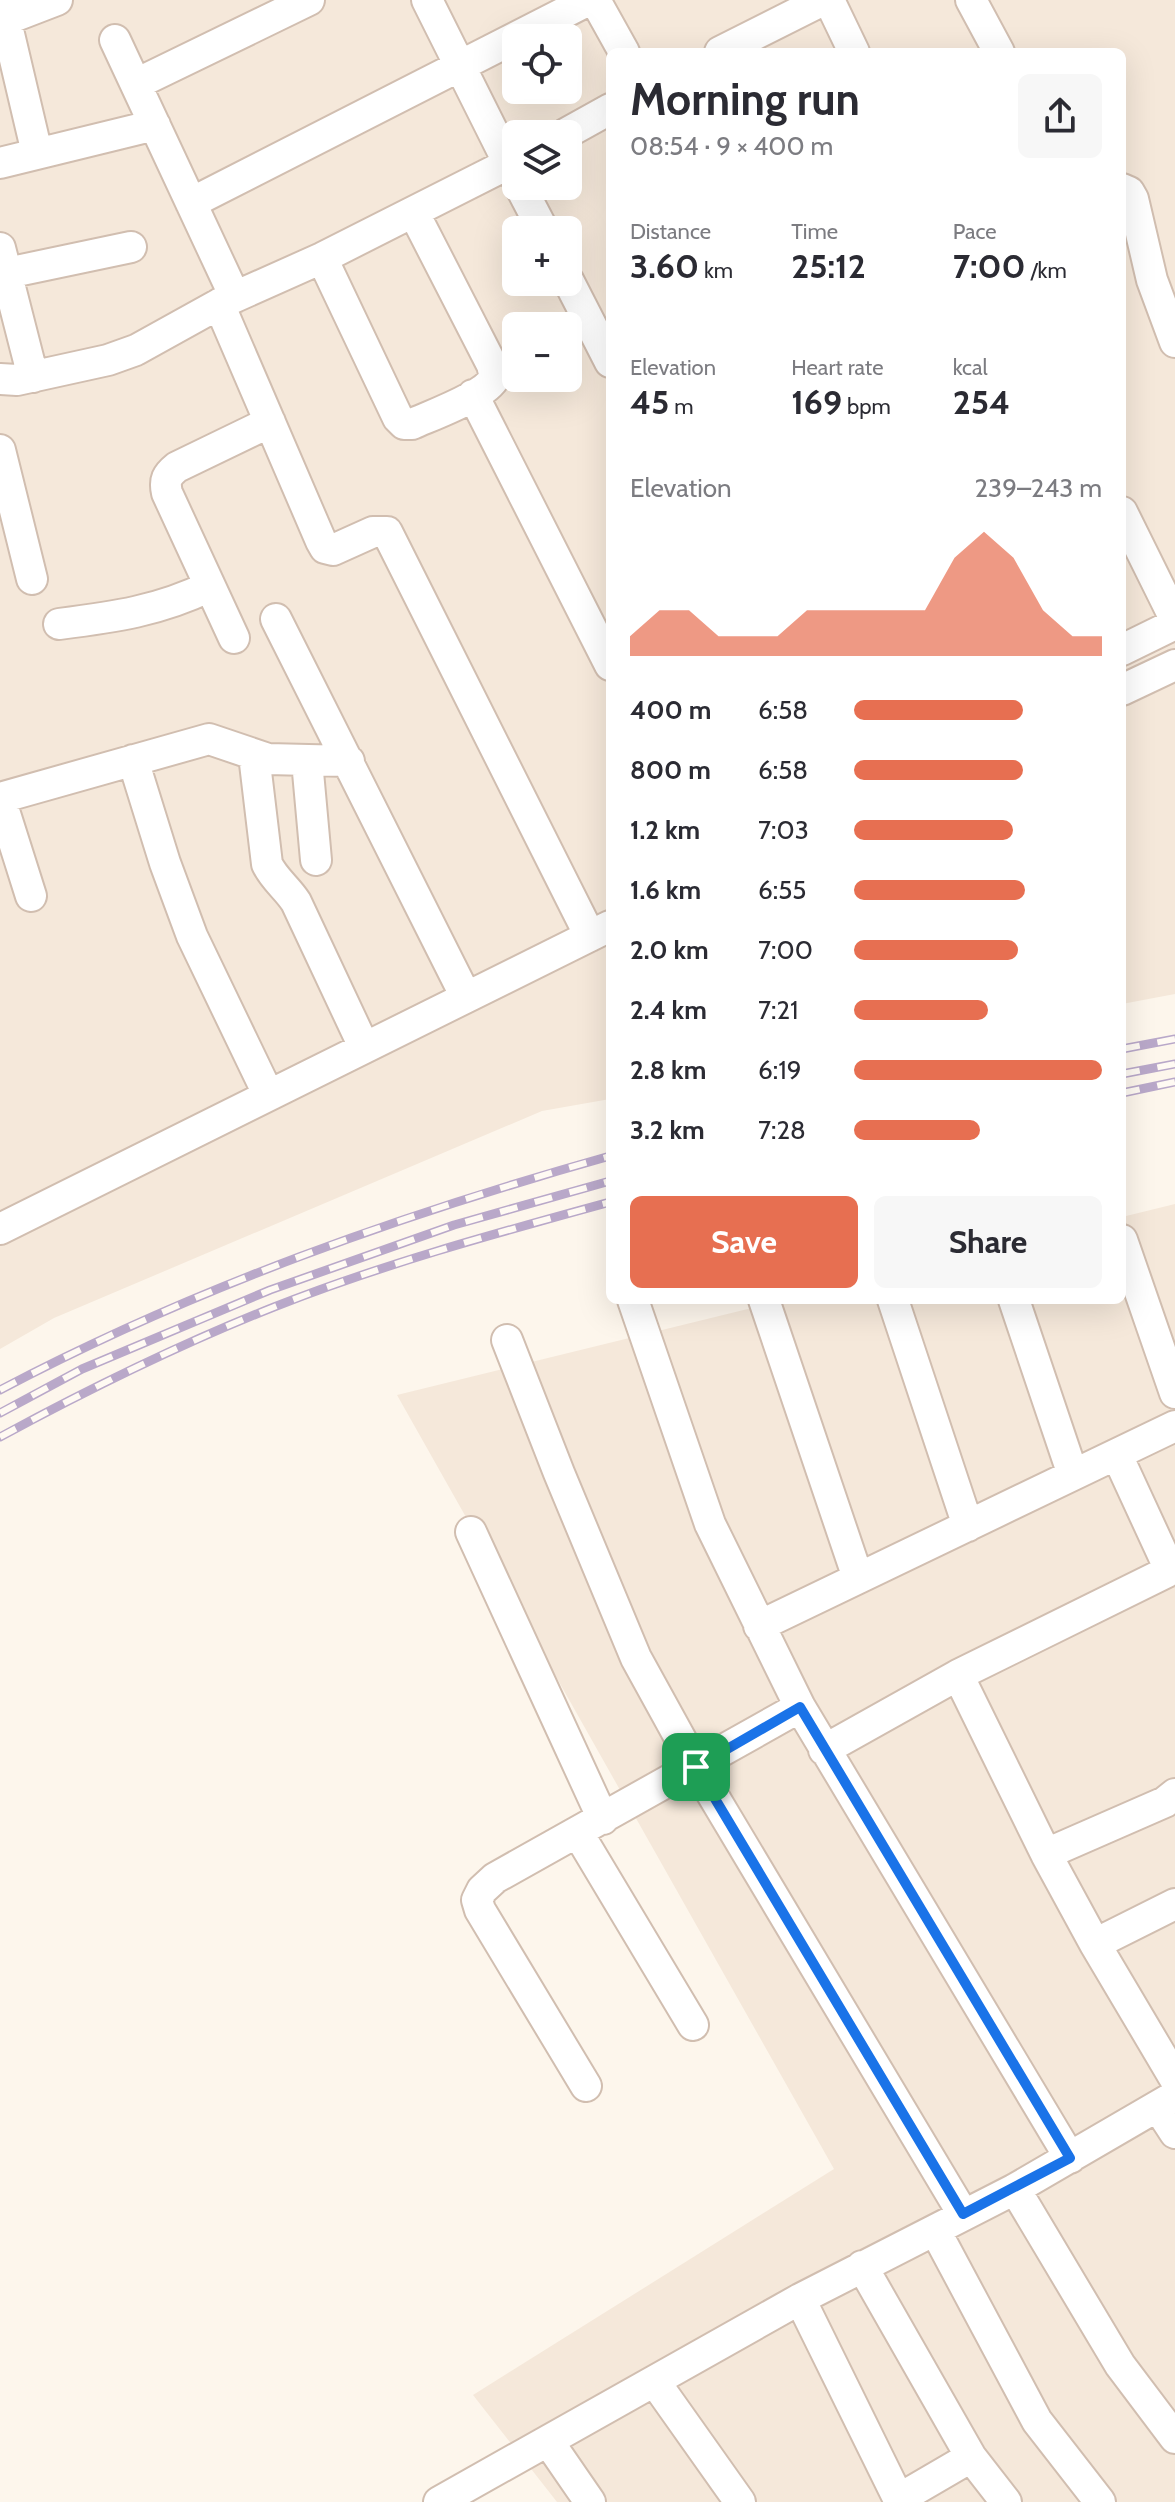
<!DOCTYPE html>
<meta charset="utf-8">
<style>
:root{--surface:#fff;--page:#f7f7f7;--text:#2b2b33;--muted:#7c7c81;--accent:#e76f51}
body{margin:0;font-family:Cabin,sans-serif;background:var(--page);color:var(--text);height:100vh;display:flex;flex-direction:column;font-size:30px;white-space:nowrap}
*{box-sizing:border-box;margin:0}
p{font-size:26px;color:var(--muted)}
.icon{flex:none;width:44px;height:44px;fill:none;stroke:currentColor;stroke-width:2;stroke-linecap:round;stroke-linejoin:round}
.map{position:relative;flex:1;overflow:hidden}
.drawer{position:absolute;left:606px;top:48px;width:520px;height:1256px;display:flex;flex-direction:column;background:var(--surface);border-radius:12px;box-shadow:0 8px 32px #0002}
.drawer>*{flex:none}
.buttons{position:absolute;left:502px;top:24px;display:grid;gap:16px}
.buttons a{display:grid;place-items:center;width:80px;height:80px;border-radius:12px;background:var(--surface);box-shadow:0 8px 32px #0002;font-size:40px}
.pin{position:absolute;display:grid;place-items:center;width:68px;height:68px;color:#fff;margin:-34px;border-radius:16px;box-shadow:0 4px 12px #0006}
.round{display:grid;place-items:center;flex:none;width:84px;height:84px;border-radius:12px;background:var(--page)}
.headline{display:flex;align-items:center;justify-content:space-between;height:136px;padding:0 24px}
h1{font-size:44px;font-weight:700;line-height:60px}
.stats{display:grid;grid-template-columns:repeat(3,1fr);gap:12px;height:136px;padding:8px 24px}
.stats div{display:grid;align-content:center}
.stats b{font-size:34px;font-weight:700}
.stats small{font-size:22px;font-weight:400}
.stats p{font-size:22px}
.chart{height:224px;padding:16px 24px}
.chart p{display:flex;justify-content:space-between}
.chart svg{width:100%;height:144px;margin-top:8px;fill:var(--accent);opacity:.7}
.cta{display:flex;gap:16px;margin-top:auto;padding:16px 24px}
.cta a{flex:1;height:92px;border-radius:12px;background:var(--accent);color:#fff;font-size:32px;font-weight:700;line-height:92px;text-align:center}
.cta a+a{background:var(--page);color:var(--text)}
ul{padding:0 24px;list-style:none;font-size:26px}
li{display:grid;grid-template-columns:128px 96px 1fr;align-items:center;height:60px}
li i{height:20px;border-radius:10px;background:var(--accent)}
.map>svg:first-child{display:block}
.residential{fill:#f5e8da;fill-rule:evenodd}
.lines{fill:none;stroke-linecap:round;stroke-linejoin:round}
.minor-casing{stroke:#d1beb0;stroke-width:34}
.minor{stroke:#fff;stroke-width:30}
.rail-casing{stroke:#b9a8c9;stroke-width:9}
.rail{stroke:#fffaf3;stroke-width:6;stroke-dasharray:18;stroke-linecap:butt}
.route-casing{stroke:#fff;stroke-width:16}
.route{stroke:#1a73e8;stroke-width:10}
</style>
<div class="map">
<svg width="1175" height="2502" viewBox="0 0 1175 2502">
<rect width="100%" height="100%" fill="#fdf6ec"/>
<path class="residential" d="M0,0H1175V994L1122,1004V52H610V1099L542,1111L54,1318L0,1349ZM516,38H568V90H516ZM516,134H568V186H516ZM516,230H568V282H516ZM516,326H568V378H516Z
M1175,1204V2502H557L473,2395L834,2169L397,1395L784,1300H1122V1217Z"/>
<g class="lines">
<g class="minor-casing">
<path id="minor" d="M1,0L37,153
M427,0L516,178
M595,0L624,52
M829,0L854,52
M971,0L999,52
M5,20L57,0
M115,40L235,297
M720,52L823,0
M136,84L309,0
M565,134L610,109
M0,163L155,125
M520,186L543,230
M1122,189L1129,192L1133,199L1152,280L1175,342
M191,203L589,0
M0,248L33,377
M322,258L398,418L404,424H412C432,415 486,396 495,377L492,365L414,213
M7,273L131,247
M568,280L610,362
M219,304L321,541L325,548L333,550L373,532H387L590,936
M0,379L17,380L108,360L136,350L219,304L322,258L516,160
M473,395L610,665
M0,450L32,579
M1122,512L1175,619
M276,619L466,997
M59,624C114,617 159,611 210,586
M234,638L167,493C164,480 167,475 177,467L270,422
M1122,650L1175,624
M1122,690L1175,665
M254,755L267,864C274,879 287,888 296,902L364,1047
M133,760L165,863L192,936L268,1094
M307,761L316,860
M31,896L0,798L209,739L268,759L349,761
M0,1229L610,926
M1122,1240L1175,1393
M633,1300L710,1524L800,1707L1070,2158
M764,1300L858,1578
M893,1300L968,1526
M1014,1300L1073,1475
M507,1340L559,1473L636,1658L696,1767L963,2214
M1117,1455L1170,1570
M471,1532L603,1819
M759,1626L1175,1426
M958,1675L1046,1854L1095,1944L1175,2079
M824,1750L958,1675L1175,1568
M578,1833L693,2025
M1046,1854L1165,1802L1175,1794
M1095,1944L1175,1904
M586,2086L480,1910L477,1900L482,1890L495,1878L800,1707
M1158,2107L1175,2133
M1015,2189L1120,2365L1175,2438
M935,2230L1037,2421L1100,2502
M862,2266L971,2457L1006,2502
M800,2299L900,2502
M655,2382L740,2502
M548,2441L590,2502
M899,2499L971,2457
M439,2502L800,2299L1015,2189L1175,2096"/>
</g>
<use href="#minor" class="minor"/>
<g class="rail-casing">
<path id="rail" d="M1122,1049L1175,1039
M1122,1074L1175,1064
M1122,1093L1175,1082
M0,1390C194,1288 400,1215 610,1156
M0,1413L82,1369L270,1290L454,1225L610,1181
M0,1437C89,1389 180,1344 274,1307C383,1264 497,1233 610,1202"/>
</g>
<use href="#rail" class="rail"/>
</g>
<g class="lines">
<g class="route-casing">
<path id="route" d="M800,1707L1070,2158L963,2214L696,1767Z"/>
</g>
<use href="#route" class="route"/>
</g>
</svg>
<div class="buttons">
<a><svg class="icon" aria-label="locate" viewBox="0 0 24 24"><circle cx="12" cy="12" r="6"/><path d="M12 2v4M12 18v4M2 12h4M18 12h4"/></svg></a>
<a><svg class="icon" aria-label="layers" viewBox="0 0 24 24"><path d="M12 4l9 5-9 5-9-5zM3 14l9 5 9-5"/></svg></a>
<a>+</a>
<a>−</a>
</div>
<div class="pin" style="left:696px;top:1767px;background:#1e9e55"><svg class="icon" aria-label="arrive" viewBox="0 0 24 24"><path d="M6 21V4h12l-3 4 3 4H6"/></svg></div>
<section class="drawer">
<div class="headline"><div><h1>Morning run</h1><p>08:54 · 9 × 400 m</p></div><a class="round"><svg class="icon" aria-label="share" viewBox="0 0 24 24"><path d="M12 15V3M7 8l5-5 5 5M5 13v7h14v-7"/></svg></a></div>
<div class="stats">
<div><p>Distance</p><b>3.60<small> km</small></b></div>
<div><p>Time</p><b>25:12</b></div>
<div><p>Pace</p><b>7:00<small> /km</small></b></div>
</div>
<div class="stats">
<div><p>Elevation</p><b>45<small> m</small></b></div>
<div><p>Heart rate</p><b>169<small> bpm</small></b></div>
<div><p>kcal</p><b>254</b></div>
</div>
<div class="chart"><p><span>Elevation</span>239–243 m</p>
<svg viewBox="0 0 160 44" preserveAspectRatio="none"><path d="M0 44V38L10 30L20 30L30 38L40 38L50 38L60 30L70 30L80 30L90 30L100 30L110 14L120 6L130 14L140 30L150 38L160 38V44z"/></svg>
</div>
<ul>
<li><b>400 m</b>6:58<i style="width:68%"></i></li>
<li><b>800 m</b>6:58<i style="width:68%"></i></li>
<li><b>1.2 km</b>7:03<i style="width:64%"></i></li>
<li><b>1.6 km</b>6:55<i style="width:69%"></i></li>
<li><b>2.0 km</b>7:00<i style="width:66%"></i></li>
<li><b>2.4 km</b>7:21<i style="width:54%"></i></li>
<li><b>2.8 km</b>6:19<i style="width:100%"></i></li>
<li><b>3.2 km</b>7:28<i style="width:51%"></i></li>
</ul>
<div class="cta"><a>Save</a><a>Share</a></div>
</section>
</div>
